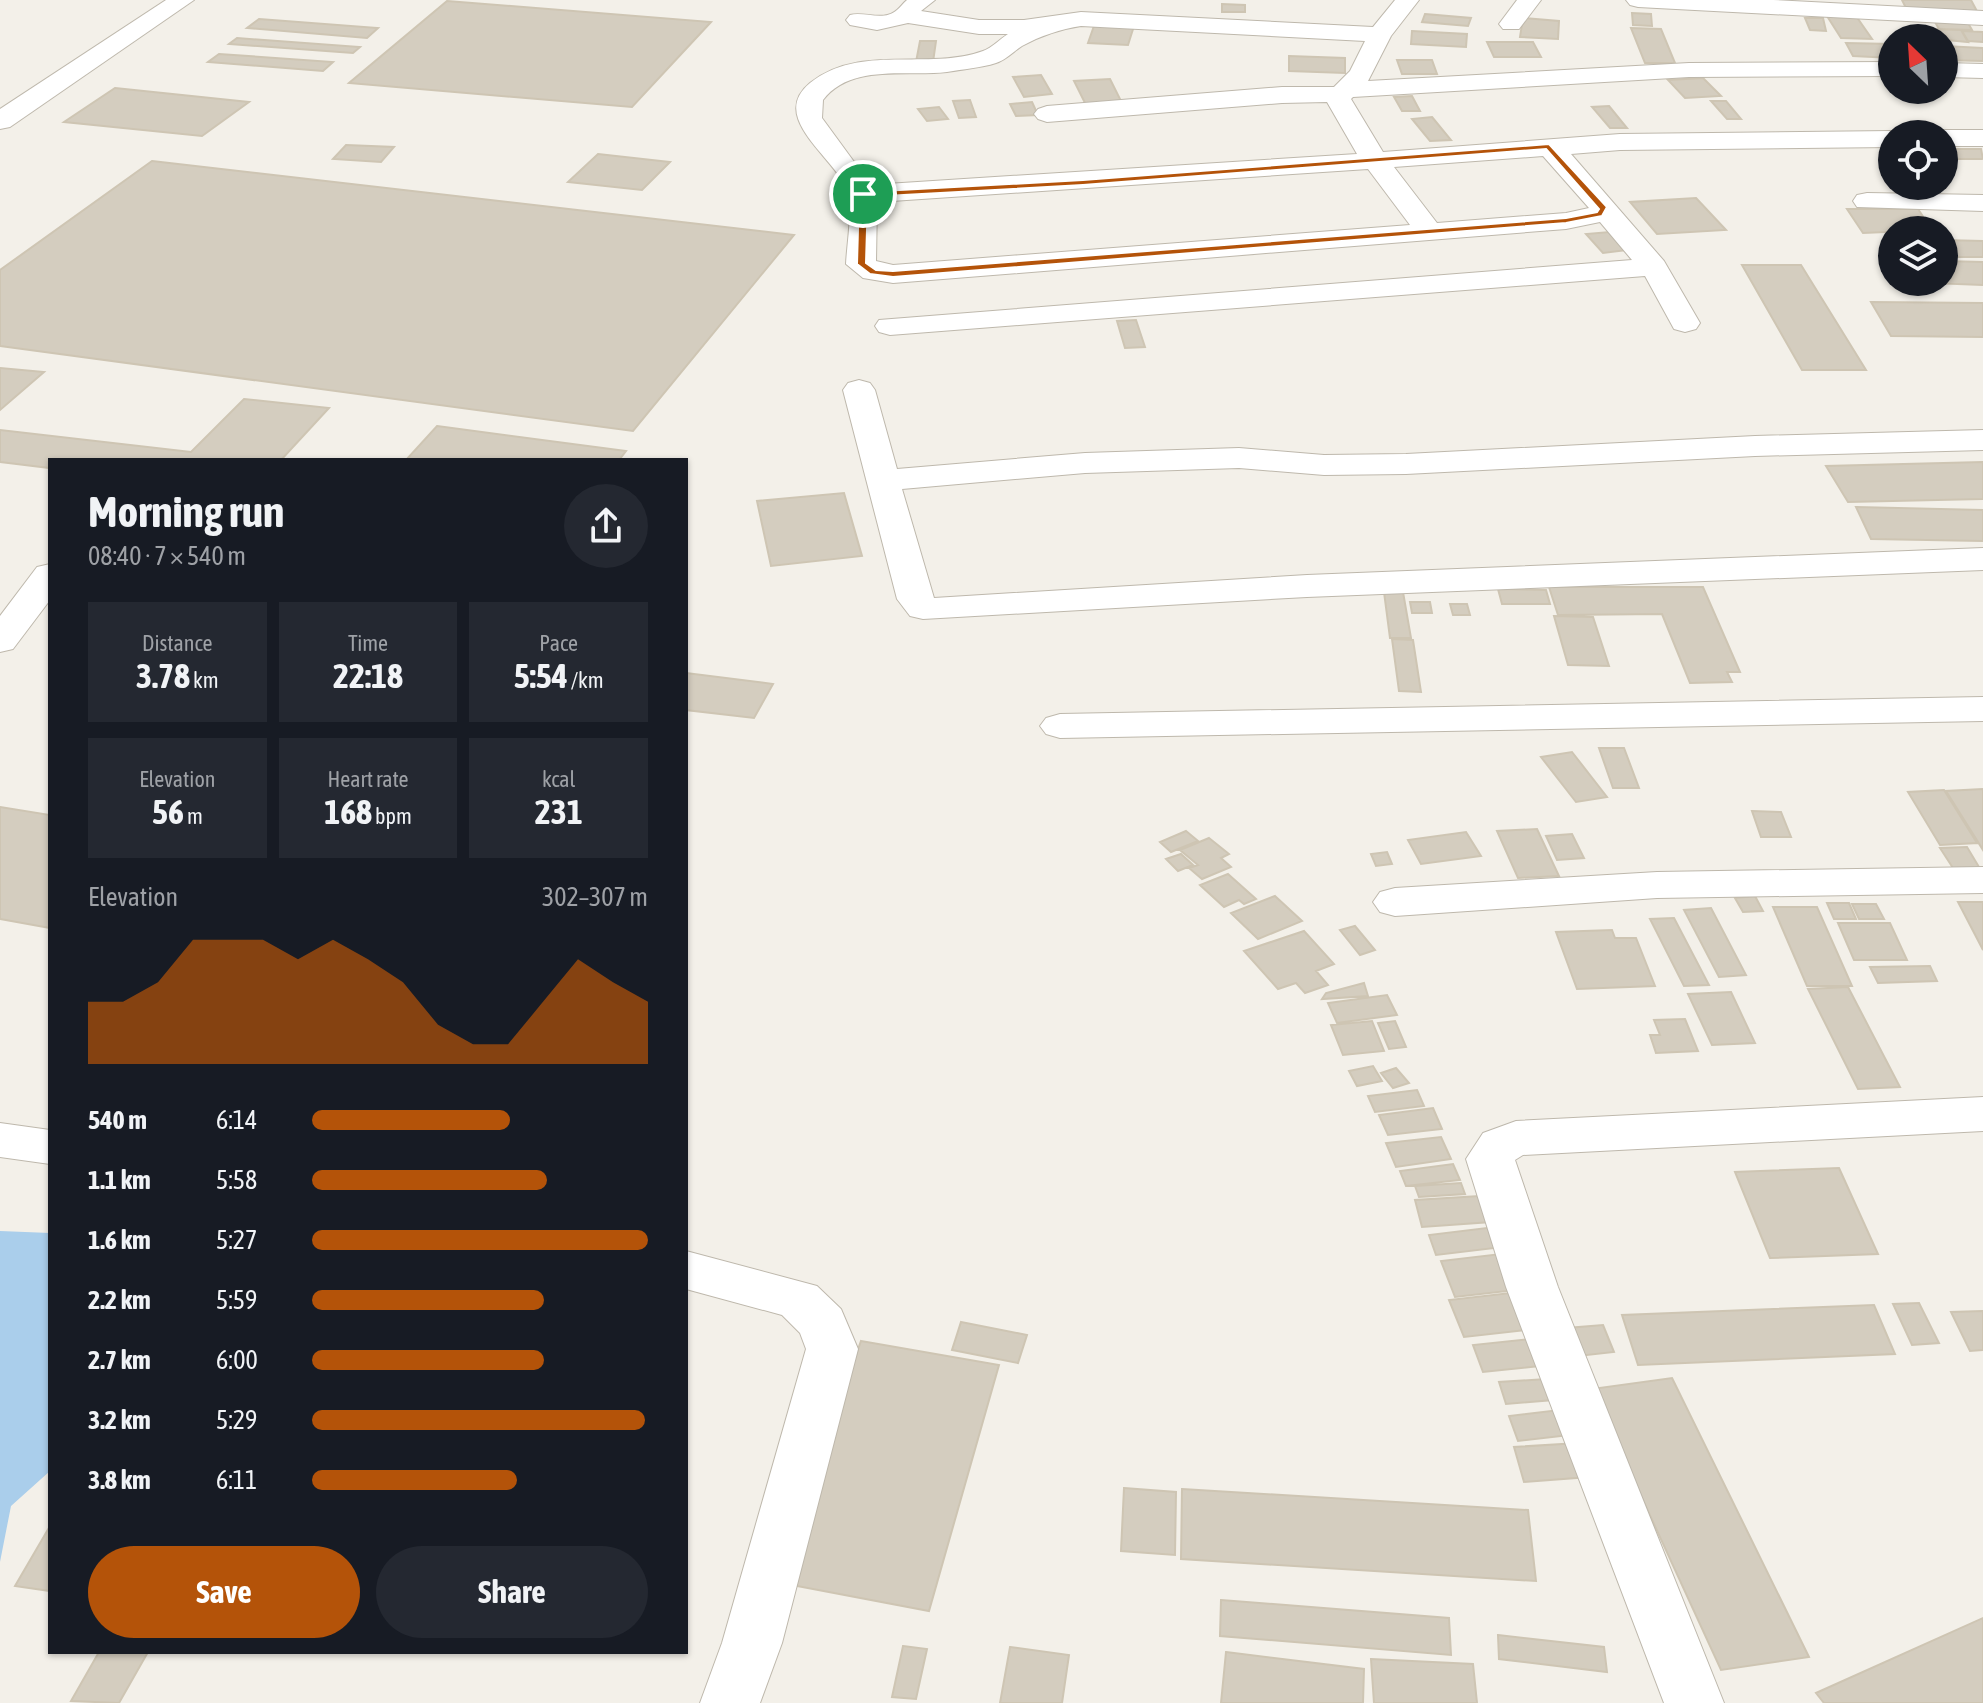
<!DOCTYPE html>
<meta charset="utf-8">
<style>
:root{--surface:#171b24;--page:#242831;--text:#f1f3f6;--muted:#9ea1a6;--accent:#b45309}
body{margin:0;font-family:"Asap Condensed",sans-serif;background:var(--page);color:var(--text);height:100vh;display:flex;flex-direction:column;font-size:30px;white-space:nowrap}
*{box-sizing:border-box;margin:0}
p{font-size:26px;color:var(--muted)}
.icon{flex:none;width:44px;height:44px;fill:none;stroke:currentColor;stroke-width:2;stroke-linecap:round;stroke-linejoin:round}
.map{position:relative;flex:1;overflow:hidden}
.drawer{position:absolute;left:48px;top:458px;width:640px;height:1196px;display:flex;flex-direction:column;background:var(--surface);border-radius:0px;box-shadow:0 2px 6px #0004}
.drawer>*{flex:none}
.needle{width:52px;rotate:335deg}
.tools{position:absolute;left:1878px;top:24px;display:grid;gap:16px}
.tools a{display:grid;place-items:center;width:80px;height:80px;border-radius:50%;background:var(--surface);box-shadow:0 2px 6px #0004;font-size:40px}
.pin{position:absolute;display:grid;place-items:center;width:68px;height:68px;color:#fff;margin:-34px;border:4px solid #fff;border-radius:50%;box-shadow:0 2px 8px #0007}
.round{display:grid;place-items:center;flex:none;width:84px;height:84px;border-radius:42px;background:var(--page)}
.headline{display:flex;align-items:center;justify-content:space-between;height:136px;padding:0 40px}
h1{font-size:44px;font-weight:700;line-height:60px}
.stats{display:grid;grid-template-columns:repeat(3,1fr);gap:12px;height:136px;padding:8px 40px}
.stats div{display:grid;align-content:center;border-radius:0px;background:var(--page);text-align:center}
.stats b{font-size:34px;font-weight:700}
.stats small{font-size:22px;font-weight:400}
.stats p{font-size:22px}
.chart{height:224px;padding:16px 40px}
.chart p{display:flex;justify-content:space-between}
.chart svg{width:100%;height:144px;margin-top:8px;fill:var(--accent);opacity:.7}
.primary-button{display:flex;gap:16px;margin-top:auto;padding:16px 40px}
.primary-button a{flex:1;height:92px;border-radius:48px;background:var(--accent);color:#fff;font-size:32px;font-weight:700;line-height:92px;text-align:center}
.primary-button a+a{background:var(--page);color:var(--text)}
ul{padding:0 40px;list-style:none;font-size:26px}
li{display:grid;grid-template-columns:128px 96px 1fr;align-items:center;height:60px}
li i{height:20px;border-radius:10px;background:var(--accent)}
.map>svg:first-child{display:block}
.water{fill:#aaceeb}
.building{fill:#d4cdbf;stroke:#cec5b3;stroke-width:2}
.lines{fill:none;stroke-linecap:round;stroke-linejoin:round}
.minor-casing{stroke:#beb8ac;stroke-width:2}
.tertiary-casing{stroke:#beb8ac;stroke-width:2}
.minor{fill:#fff;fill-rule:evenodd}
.tertiary{fill:#fff;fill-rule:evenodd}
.route{fill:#b45309;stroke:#fff;stroke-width:2;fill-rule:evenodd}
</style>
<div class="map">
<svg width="1983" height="1703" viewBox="0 0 1983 1703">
<rect width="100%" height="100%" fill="#f3f0e9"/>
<path class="water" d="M0,1231L50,1233V1471L11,1506L0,1562Z"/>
<path class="building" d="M1902,0H1971L1979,15L1908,12Z
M447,1L711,22L632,107L349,83Z
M1222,4L1245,5V12H1222Z
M1632,13L1651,14L1652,26L1633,25Z
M1425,14L1471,18L1468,26L1422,22Z
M1827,16H1856L1872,39L1841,38Z
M1523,18L1559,21L1558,39L1520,37Z
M1805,18H1823L1826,31L1810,30Z
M259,19L378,28L367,38L247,28Z
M1935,22L1968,23L1972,30L1939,29Z
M1095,23L1134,26L1128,45L1088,43Z
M1631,28L1661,29L1675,63H1645Z
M1929,29L1961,30L1968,42L1926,38L1924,34H1932Z
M1412,31L1467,34L1466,47L1411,44Z
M1962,31L1983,32V42L1968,41Z
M237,38L360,47L353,53L229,44Z
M920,41H936L933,62H916Z
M1487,42H1533L1541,57H1494Z
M1846,43L1892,44V58L1853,56Z
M1944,46L1983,48V61L1944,60Z
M219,54L333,62L323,71L208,62Z
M1289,56L1345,58V73L1289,71Z
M1397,60H1432L1437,74H1402Z
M1041,75L1052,94L1024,97L1013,77Z
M1703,78L1721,96L1685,98L1668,80Z
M1110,79L1122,103L1086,105L1074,81Z
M115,88L249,102L202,136L64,122Z
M1412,96L1420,111H1402L1394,97Z
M970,100L976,117L959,118L953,101Z
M1711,101H1726L1741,119H1727Z
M1032,102L1038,115L1016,116L1010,104Z
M1609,106L1627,128H1610L1592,107Z
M939,107L948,119L927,121L918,109Z
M1432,117L1451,140L1430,141L1412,119Z
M346,145L394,147L381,162L333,159Z
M1944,149H1981L1983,159H1952Z
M598,154L670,162L642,190L568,182Z
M152,161L794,235L633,431L0,346V270Z
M1696,198L1726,230L1657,234L1630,202Z
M1847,209H1918L1932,230L1863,233Z
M1610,232L1627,250L1603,253L1586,234Z
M1944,240L1983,241V257H1944Z
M1944,261L1983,262V285L1906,282H1944Z
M1742,265H1801L1866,370H1802Z
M1871,302L1983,303V337L1891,336Z
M1136,320L1145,347L1125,348L1117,321Z
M0,368L44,372L0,410Z
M244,399L329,408L281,460H50V468L0,462V430L191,452Z
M437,426L626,451L619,460H406Z
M1983,462V499L1848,502L1826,466Z
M844,493L862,556L771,566L757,501Z
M1856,507L1983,510V541L1871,539Z
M1549,587H1703L1740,672H1727L1732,682L1690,683L1662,614L1558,615Z
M1498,589L1546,590L1550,604H1502Z
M1384,592H1403L1411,638H1390Z
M1410,602H1430L1432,613H1412Z
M1450,604H1467L1470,615H1453Z
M1554,616L1593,617L1609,666L1568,665Z
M1392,639L1413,640L1421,692L1399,691Z
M686,673L773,684L754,718L686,710Z
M1599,748H1624L1639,788H1613Z
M1572,752L1607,797L1576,802L1541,757Z
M1983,789V850L1946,791Z
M1944,790L1977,843L1940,845L1908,792Z
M0,807L50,815V928L0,919Z
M1752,811L1781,812L1791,837H1761Z
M1537,829L1559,876L1518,878L1497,831Z
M1186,831L1198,841L1171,852L1160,842Z
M1466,832L1481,856L1421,864L1408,840Z
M1572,834L1584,858L1557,860L1546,836Z
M1209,838L1229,854L1221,858L1231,867L1202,879L1189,868L1198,865L1180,850Z
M1967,847L1979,867L1953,868L1940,848Z
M1387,852L1392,864L1376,866L1371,854Z
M1181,854L1193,865L1178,871L1166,859Z
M1228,874L1256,899L1244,904L1239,900L1224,907L1200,885Z
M1275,896L1302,921L1258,939L1231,913Z
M1755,896L1763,911L1743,912L1735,898Z
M1958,902H1983V950Z
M1827,903H1849L1856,919H1834Z
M1852,904H1876L1884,919H1859Z
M1773,907H1817L1852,986H1807Z
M1711,908L1746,975L1719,977L1684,910Z
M1674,918L1709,985L1684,986L1650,919Z
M1838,923H1890L1907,960H1854Z
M1355,926L1375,950L1360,955L1340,930Z
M1612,930L1615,938H1636L1655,986L1577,989L1556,932Z
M1304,931L1334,964L1316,971L1328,985L1305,993L1296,983L1278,989L1244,951Z
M1930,966L1937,981L1878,983L1870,967Z
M1364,983L1368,996L1322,999L1326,993Z
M1848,987L1900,1087L1858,1089L1808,989Z
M1731,992L1755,1043L1712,1045L1688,994Z
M1387,995L1397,1015L1337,1023L1328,1003Z
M1685,1019L1698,1051L1656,1053L1650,1035H1660L1654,1020Z
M1372,1021L1384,1051L1343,1055L1331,1025Z
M1395,1021L1406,1047L1389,1049L1378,1023Z
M1373,1066L1382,1081L1357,1086L1349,1071Z
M1396,1068L1409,1083L1393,1088L1381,1073Z
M1417,1090L1424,1106L1375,1112L1368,1096Z
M1433,1108L1442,1129L1388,1135L1379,1115Z
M1441,1137L1451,1159L1396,1167L1386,1143Z
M1453,1164L1460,1180L1406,1186L1400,1171Z
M1839,1168L1878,1254L1770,1258L1735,1172Z
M1461,1183L1465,1194L1419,1197L1415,1186Z
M1496,1195L1505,1221L1422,1227L1415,1200Z
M1495,1227L1503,1247L1436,1255L1429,1235Z
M1501,1254L1516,1290L1455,1297L1441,1261Z
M1519,1292L1534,1329L1464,1337L1449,1300Z
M1919,1303L1939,1343L1912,1345L1893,1304Z
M1874,1305L1895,1354L1638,1365L1622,1315Z
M1983,1311V1350L1970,1351L1951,1312Z
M961,1322L1027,1335L1018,1363L952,1350Z
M1603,1325L1614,1352L1578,1356L1567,1328Z
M1540,1338L1550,1365L1483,1372L1473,1345Z
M861,1341L999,1365L929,1611L776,1582Z
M1672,1378L1809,1657L1721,1670L1592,1389Z
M1546,1379L1553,1400L1506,1404L1499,1382Z
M1568,1409L1579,1434L1518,1441L1509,1416Z
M1578,1443L1589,1477L1524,1482L1514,1447Z
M1124,1488L1176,1492L1175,1555L1121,1551Z
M1182,1489L1528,1510L1536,1581L1181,1559Z
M50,1526V1591L15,1586Z
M1221,1600L1449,1618L1451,1655L1220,1636Z
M1983,1618V1703H1824L1816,1693Z
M1498,1635L1604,1647L1607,1672L1499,1659Z
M903,1646L927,1649L916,1699L892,1697Z
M1010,1647L1069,1655L1062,1703H1000Z
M99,1652H148L119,1703L71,1701Z
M1226,1652L1364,1669L1363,1703H1221Z
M1371,1659L1473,1664L1477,1703H1374Z"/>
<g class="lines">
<g class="minor-casing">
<path id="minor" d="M907,0H935L921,11L979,20H1024L1081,12L1373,27L1395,0H1419L1391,36L1368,81L1689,63L1892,62V76L1689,77L1353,97L1351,99L1383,152L1620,134L1892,131L1902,134H1892V147L1620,150L1571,154L1664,261L1700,323L1696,329L1685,332L1674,329L1645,276L890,335L879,332L875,326L879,320L1632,260L1600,222L1566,229L893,283L863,278L846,264C847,243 852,217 849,197C844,162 765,120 810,83C860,43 928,71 983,51C992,48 1000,39 1008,34H979L908,23L877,30L850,25L846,20L850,15C864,11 884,22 897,10C901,7 903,3 907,0ZM1081,26L1365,41L1350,71L1334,87H1282L1047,106L1038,109L1034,114L1038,119L1047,122L1282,103L1327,102L1357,154L871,185L822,118L823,100C851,63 908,77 947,72C963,69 981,68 996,63C1006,60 1014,51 1022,46C1040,36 1061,29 1081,26ZM1543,156L1589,208L1566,213L1437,223L1394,167ZM1368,169L1410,225L893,265L876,261L877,202Z
M1517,0H1541L1519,29H1503L1499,24Z
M1626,0H1773L1983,11V25L1638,7L1630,5Z
M1944,63L1983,64V78L1944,77Z
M1944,130H1983V146H1944V134H1934Z
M1867,193L1983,195V211L1857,207L1853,201L1857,195Z
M859,380L870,383L875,390L897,469L1085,453L1239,448L1324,455L1406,454L1755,436L1983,430V450L1755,456L1406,474L1324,475L1239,468L1085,473L902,489L934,598L1307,575L1983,548V570L1307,597L923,619L910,616L897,599L843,390L848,383Z
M50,564V600L13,649L0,652V616L37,567Z
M1983,697V721L1060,738L1046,734L1040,726L1046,718L1060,714Z
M1983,867V893L1657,898L1395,916L1380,912L1373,902L1380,892L1395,888L1657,872Z
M1983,1097V1131L1523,1155L1515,1160L1558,1287L1724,1703H1664L1506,1287L1466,1159L1483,1133L1516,1121Z
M0,1123L50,1130V1164L0,1157Z
M686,1251L817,1286L841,1309L858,1349L782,1643L760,1703H700L722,1643L806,1349L800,1333L782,1315L686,1289Z"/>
</g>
<g class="tertiary-casing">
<path id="tertiary" d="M166,0H194L10,127L0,129V109Z"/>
</g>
<use href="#minor" class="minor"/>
<use href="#tertiary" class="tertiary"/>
</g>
<path class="route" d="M1549,144L1607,207L1602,216L1566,223L893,277L870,274L857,264L859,194L863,192L1083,180ZM1546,149L1599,209L1597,212L1566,218L893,271L876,270L866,263L868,197L1083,185Z"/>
</svg>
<div class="tools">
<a><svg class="needle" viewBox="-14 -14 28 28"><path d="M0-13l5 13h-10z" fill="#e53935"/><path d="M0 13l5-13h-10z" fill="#9ea1a6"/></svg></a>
<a><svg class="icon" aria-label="locate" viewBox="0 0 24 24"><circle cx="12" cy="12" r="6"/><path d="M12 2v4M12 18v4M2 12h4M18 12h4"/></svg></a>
<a><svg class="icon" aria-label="layers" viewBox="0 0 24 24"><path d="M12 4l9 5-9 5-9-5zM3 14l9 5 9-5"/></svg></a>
</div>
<div class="pin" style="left:863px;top:194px;background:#1e9e55"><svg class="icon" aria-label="arrive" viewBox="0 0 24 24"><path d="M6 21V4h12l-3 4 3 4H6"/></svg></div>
<section class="drawer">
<div class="headline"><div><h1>Morning run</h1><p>08:40 · 7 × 540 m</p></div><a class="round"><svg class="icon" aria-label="share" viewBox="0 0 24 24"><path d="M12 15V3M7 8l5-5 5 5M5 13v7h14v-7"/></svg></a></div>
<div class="stats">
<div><p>Distance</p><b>3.78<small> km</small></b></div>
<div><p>Time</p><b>22:18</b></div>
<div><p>Pace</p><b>5:54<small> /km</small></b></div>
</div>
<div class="stats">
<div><p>Elevation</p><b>56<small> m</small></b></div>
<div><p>Heart rate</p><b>168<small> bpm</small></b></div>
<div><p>kcal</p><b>231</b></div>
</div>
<div class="chart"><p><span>Elevation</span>302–307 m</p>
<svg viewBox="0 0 160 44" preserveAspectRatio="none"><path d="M0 44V25L10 25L20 19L30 6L40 6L50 6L60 12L70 6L80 12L90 19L100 32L110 38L120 38L130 25L140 12L150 19L160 25V44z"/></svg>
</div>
<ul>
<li><b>540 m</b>6:14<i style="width:59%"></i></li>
<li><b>1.1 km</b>5:58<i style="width:70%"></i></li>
<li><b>1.6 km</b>5:27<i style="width:100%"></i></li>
<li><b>2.2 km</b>5:59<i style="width:69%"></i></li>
<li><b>2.7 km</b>6:00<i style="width:69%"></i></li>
<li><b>3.2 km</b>5:29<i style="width:99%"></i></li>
<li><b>3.8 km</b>6:11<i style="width:61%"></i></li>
</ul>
<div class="primary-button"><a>Save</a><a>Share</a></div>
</section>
</div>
